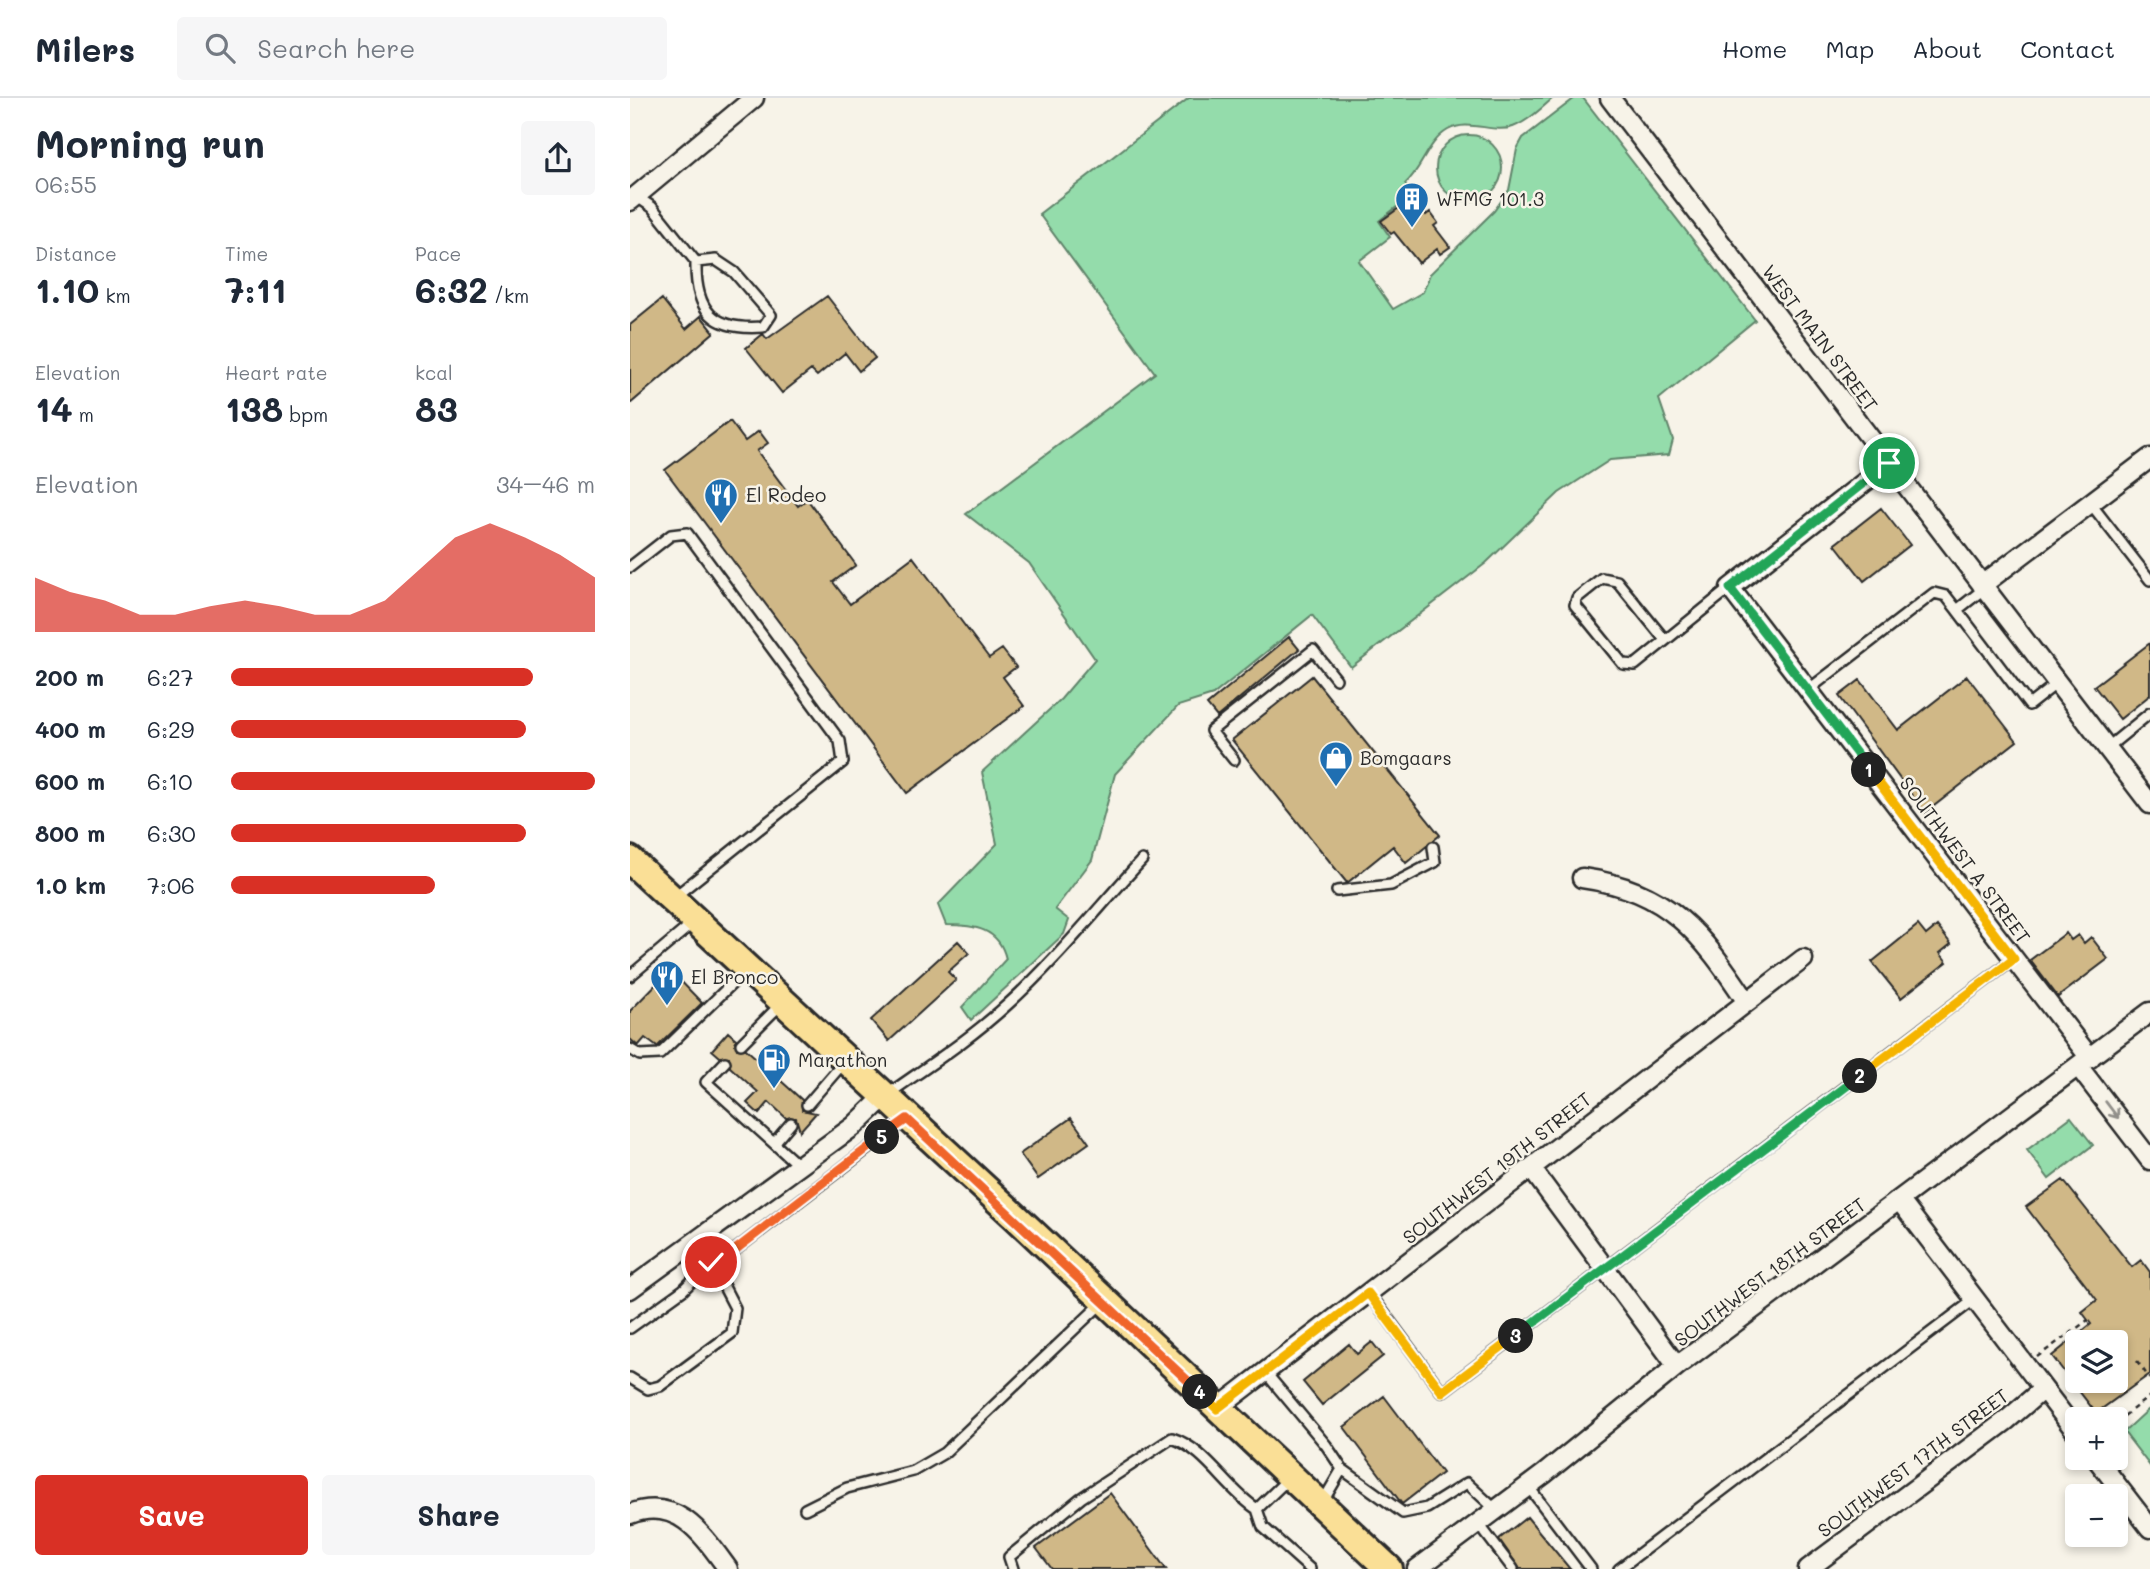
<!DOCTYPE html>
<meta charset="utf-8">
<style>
:root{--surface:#fff;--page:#f6f6f7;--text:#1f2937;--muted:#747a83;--line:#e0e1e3;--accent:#d93025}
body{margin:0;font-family:Mali,sans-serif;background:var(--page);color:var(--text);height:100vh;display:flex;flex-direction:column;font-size:26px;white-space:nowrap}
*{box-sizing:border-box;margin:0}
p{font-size:23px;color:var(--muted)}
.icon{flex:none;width:38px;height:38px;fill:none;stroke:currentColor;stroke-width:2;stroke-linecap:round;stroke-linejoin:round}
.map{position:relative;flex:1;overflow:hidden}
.panel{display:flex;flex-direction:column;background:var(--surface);width:630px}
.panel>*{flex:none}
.controls{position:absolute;left:1435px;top:1232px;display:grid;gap:14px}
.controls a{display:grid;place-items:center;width:63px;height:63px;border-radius:7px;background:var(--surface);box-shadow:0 4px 10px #0003;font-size:35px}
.pin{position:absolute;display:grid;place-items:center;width:60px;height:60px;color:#fff;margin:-30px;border:4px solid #fff;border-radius:50%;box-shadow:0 2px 7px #0007}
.km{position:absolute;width:35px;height:35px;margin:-18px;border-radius:50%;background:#222;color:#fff;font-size:19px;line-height:35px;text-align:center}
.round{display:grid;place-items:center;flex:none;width:74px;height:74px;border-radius:7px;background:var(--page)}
.summary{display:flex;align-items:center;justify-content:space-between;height:119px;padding:0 35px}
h1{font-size:38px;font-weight:800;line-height:52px}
.stats{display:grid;grid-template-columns:repeat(3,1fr);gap:10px;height:119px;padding:7px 35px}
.stats div{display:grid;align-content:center}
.stats b{font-size:35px;font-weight:800}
.stats small{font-size:19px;font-weight:400}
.stats p{font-size:19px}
.chart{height:196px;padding:14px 35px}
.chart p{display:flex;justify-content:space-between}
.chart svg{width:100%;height:126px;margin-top:7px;fill:var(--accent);opacity:.7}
.action{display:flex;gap:14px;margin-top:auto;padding:14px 35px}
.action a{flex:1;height:80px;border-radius:7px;background:var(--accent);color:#fff;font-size:28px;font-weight:800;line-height:80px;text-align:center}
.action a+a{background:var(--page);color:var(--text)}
ul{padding:0 35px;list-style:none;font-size:23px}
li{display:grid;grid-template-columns:112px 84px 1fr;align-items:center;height:52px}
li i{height:18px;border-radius:9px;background:var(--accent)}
header{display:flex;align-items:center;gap:42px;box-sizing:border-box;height:98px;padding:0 35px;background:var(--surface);border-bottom:2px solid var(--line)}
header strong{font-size:33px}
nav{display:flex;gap:38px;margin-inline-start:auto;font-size:24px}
.search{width:490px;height:63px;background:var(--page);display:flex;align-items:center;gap:18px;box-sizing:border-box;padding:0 24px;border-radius:7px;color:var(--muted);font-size:26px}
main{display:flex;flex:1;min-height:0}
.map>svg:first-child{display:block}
.green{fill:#94dcab;stroke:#60846b;stroke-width:2}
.building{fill:#d0b887;stroke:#2b2b2b;stroke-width:2;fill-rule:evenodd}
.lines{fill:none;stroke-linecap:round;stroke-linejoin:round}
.service-casing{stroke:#2b2b2b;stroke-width:14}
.minor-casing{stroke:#2b2b2b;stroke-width:23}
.primary-casing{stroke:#2b2b2b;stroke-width:32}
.path{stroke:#2b2b2b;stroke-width:2.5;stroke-dasharray:5 5;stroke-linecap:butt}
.service{stroke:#f7f3e8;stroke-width:9}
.minor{stroke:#f7f3e8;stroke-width:18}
.primary{stroke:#fadf96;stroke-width:26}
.oneway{stroke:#918f8a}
.split-1-casing{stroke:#fff;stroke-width:14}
.split-2-casing{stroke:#fff;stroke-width:14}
.split-3-casing{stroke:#fff;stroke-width:14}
.split-4-casing{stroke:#fff;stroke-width:14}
.split-5-casing{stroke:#fff;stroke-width:14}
.split-6-casing{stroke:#fff;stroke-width:14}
.split-1{stroke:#22a559;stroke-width:9}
.split-2{stroke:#f5b400;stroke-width:9}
.split-3{stroke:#22a559;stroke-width:9}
.split-4{stroke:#f5b400;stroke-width:9}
.split-5{stroke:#f0652b;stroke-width:9}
.split-6{stroke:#f0652b;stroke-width:9}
.labels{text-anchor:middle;stroke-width:5;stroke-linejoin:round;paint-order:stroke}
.poi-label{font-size:19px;fill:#2b2b2b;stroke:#f7f3e8;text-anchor:start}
.street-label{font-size:19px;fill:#2b2b2b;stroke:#f7f3e8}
</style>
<header>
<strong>Milers</strong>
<div class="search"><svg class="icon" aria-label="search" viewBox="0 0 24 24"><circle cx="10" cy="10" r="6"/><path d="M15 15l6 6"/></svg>Search here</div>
<nav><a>Home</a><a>Map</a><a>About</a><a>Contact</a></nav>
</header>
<main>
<section class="panel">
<div class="summary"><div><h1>Morning run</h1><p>06:55</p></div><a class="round"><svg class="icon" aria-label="share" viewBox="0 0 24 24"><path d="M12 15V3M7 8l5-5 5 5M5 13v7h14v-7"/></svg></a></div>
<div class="stats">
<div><p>Distance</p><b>1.10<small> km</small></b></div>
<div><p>Time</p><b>7:11</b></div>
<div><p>Pace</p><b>6:32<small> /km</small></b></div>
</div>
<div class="stats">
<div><p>Elevation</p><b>14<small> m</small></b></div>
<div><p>Heart rate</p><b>138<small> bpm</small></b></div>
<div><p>kcal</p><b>83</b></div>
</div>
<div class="chart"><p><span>Elevation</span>34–46 m</p>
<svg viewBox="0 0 160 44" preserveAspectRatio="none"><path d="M0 44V25L10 30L20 33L30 38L40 38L50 35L60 33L70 35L80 38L90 38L100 33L110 22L120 11L130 6L140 11L150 17L160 25V44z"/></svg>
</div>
<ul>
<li><b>200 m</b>6:27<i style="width:83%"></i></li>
<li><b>400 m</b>6:29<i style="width:81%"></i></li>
<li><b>600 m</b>6:10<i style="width:100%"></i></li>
<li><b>800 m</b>6:30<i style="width:81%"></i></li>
<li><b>1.0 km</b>7:06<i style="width:56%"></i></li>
</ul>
<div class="action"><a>Save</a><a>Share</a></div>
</section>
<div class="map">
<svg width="1520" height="1471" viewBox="0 0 1520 1471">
<rect width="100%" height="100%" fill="#f7f3e8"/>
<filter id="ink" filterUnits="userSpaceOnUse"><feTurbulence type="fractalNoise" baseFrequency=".0143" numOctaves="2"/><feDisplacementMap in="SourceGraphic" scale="14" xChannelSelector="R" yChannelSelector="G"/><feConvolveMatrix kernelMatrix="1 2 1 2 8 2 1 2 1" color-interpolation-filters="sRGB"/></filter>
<g filter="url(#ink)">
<path class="green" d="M559,0H923C912,10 897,24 883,29C862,36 839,20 818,32C797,44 793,70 775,86L782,97L749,123L760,139L729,163L763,211L793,194L800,176L864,113L879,92L887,51L893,40L945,0H953L1125,222L1029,301L1043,342L1039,357L980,362L929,395L856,465L721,569L682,517L583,597L548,608L485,676L462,762L425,811L439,822L434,836L341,922L332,909L376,861C369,830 344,827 316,827L308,807L367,746L352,674L431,601L465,561L399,465L336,416L525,275L409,116Z
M806 70a33 33 0 1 1 66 0a33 33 0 1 1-66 0Z
M1441,1019L1463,1047L1419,1081L1397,1052Z
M1518,1312L1520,1314V1368L1494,1334Z"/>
<path class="building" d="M783,100L796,117L800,114L808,125L804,128L820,149L810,156L807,151L789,165L764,134L761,136L751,123Z
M197,198L245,260L229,273L215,255L187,278L181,272L152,295L116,250L133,236L137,241Z
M32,201L56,231L71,218L84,234L0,306V227Z
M100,323L115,343L129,333L138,345L127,353L168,408L177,401L226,467L203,484L220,506L283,459L359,560L372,551L386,569L373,579L394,608L277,695L35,372Z
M1251,410L1280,447L1234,483L1205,446Z
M659,539L669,551L587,619L577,607Z
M1520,545V597L1490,621L1464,588Z
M682,578L810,737L776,765L763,748L717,785L602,642Z
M1337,578L1387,643L1295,715L1209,598L1230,582L1268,632Z
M1288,827L1296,837L1307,828L1321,846L1310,855L1317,864L1271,900L1242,864Z
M1436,835L1441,842L1448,837L1454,845L1461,839L1478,861L1428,899L1400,862Z
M328,843L339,855L318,874L326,882L259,943L241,922Z
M40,872L72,905L27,949L15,940L8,948L0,941V913Z
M98,934L106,941L107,951H116L172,1002V1012L186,1015L170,1033L166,1020H156L139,1004L129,1016L117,1005L128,994L100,969L99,959H90L82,952Z
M441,1020L459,1045L408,1081L390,1056Z
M1433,1082L1502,1169L1511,1162L1520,1174V1276L1466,1315L1422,1258L1461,1226L1452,1214L1467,1202L1396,1109ZM1447,1244H1486V1283H1447Z
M742,1244L753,1258L692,1307L673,1284L719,1246L727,1256Z
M754,1298L812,1375L772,1406L714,1329Z
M480,1395L536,1471H422L406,1450Z
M897,1419L940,1471H890L869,1441Z"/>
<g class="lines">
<g class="service-casing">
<path id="service" d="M6,98L22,109L66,164L86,162L104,174L141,217L133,229C83,233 65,213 66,164
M1461,406L1520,482
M0,469L41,437L57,435L210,643L213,664L43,800
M1355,490L1327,512L1399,607L1427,585
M1035,542L987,483L972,480L947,500L945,507L993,566L1005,567L1100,490
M1178,592L1304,495L1316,498L1327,512
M1477,650L1520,615
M604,662L581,633L683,552L706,581
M707,793L761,787L805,764L803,749
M0,878L64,824
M111,946L151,906
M0,951L10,957L30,956L116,872
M95,964L76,984L169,1068
M257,997C298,968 340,941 377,907C426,863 467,811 512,762
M177,1007L215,963
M144,1045L161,1025
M63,1144L81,1164L96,1159L275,1022
M739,1195L812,1294L1384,861
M0,1230L53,1192L81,1164L105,1210L102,1235L30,1288L18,1291L0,1280
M635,1274L696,1347L712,1371L692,1405
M712,1371L773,1415L797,1410L837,1385L866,1412
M898,1388L961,1471
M175,1411L217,1390L283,1373L314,1355L472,1205
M627,1411L633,1429L680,1471
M848,1425L883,1471
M383,1471L379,1459L451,1400L542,1340C576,1351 597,1392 627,1411L659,1380
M989,1471L1345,1201"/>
</g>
<g class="minor-casing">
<path id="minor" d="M980,0L1520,706
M0,103L124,0
M1259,365L1100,490L1460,960
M1352,487L1520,360
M952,780C1039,792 1071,835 1117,904
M1448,968L1520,1062
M901,1070L1047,1268
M1270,1103L1447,1335
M0,1191L224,1028L254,999
M587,1311L1173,861
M1466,1360L1520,1430
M0,1416C48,1398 73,1437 98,1471
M787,1471L914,1376L1047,1268L1520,914
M1178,1471L1377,1322L1413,1291"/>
</g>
<g class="primary-casing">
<path id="primary" d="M0,762L387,1120L759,1471"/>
</g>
<path class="path" d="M1407,1259L1458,1222
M1507,1263L1520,1281
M1486,1324L1520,1298"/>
<use href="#service" class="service"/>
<use href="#minor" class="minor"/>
<use href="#primary" class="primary"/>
</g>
<defs><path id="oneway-shaft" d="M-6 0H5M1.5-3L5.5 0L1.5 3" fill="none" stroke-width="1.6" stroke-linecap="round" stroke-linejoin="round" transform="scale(1.75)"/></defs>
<use class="oneway" href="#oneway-shaft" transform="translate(1482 1012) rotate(53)"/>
</g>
<g class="lines" filter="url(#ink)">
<g class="split-1-casing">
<path id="split-1" d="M1239,672L1100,490L1259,365"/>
</g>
<g class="split-2-casing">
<path id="split-2" d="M1230,978L1384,861L1239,672"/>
</g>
<g class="split-3-casing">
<path id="split-3" d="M886,1238L1230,978"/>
</g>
<g class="split-4-casing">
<path id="split-4" d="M570,1294L587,1311L738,1195L812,1294L886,1238"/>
</g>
<g class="split-5-casing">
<path id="split-5" d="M252,1039L277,1021L570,1294"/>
</g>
<g class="split-6-casing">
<path id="split-6" d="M81,1164L96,1159L252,1039"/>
</g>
<use href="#split-1" class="split-1"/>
<use href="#split-2" class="split-2"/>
<use href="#split-3" class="split-3"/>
<use href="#split-4" class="split-4"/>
<use href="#split-5" class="split-5"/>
<use href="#split-6" class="split-6"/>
</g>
<defs>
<g id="building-pin" transform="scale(1.75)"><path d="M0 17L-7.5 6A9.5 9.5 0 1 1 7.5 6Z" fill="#1f6fb2" stroke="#f7f3e8"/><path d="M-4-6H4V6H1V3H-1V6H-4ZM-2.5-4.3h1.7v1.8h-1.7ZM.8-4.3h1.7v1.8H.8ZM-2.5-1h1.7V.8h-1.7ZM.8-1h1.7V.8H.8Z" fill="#fff"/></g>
<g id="restaurant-pin" transform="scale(1.75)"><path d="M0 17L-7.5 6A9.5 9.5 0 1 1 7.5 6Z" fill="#1f6fb2" stroke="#f7f3e8"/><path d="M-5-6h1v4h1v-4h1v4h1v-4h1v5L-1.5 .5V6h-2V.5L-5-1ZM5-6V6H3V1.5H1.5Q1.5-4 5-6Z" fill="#fff"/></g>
<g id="shop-pin" transform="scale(1.75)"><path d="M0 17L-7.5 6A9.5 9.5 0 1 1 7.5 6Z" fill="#1f6fb2" stroke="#f7f3e8"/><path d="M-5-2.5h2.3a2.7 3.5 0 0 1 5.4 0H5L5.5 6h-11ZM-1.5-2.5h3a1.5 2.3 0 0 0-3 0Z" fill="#fff"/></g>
<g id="fuel-pin" transform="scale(1.75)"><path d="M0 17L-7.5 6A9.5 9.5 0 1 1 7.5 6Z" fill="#1f6fb2" stroke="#f7f3e8"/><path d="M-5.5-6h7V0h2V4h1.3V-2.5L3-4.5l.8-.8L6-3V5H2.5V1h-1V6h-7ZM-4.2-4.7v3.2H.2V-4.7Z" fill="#fff"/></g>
</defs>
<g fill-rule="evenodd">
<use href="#building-pin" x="782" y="101"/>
<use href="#restaurant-pin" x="91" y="397"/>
<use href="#shop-pin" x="706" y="660"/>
<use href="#restaurant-pin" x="37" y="879"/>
<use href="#fuel-pin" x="144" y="962"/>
</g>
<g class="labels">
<g class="poi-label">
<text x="806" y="108">WFMG 101.3</text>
<text x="116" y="404">El Rodeo</text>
<text x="730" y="667">Bomgaars</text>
<text x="61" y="886">El Bronco</text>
<text x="168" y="969">Marathon</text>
</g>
<g class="street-label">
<text transform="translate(1190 240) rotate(53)" y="7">WEST MAIN STREET</text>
<text transform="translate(1335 762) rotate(53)" y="7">SOUTHWEST A STREET</text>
<text transform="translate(867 1070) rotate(-38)" y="7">SOUTHWEST 19TH STREET</text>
<text transform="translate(1140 1174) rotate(-37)" y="7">SOUTHWEST 18TH STREET</text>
<text transform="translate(1283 1365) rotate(-37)" y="7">SOUTHWEST 17TH STREET</text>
</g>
</g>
</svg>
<div class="controls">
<a><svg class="icon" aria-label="layers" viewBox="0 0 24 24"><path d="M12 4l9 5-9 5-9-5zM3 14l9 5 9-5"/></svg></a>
<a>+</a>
<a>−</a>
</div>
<div class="pin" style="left:1259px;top:365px;background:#1e9e55"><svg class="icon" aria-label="arrive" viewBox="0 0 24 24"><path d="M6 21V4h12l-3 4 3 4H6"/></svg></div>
<div class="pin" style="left:81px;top:1164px;background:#d93025"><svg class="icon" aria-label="check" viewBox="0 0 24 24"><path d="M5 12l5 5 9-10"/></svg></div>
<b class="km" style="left:1239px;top:672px">1</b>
<b class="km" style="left:1230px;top:978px">2</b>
<b class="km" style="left:886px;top:1238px">3</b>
<b class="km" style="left:570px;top:1294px">4</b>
<b class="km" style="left:252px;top:1039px">5</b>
</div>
</main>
